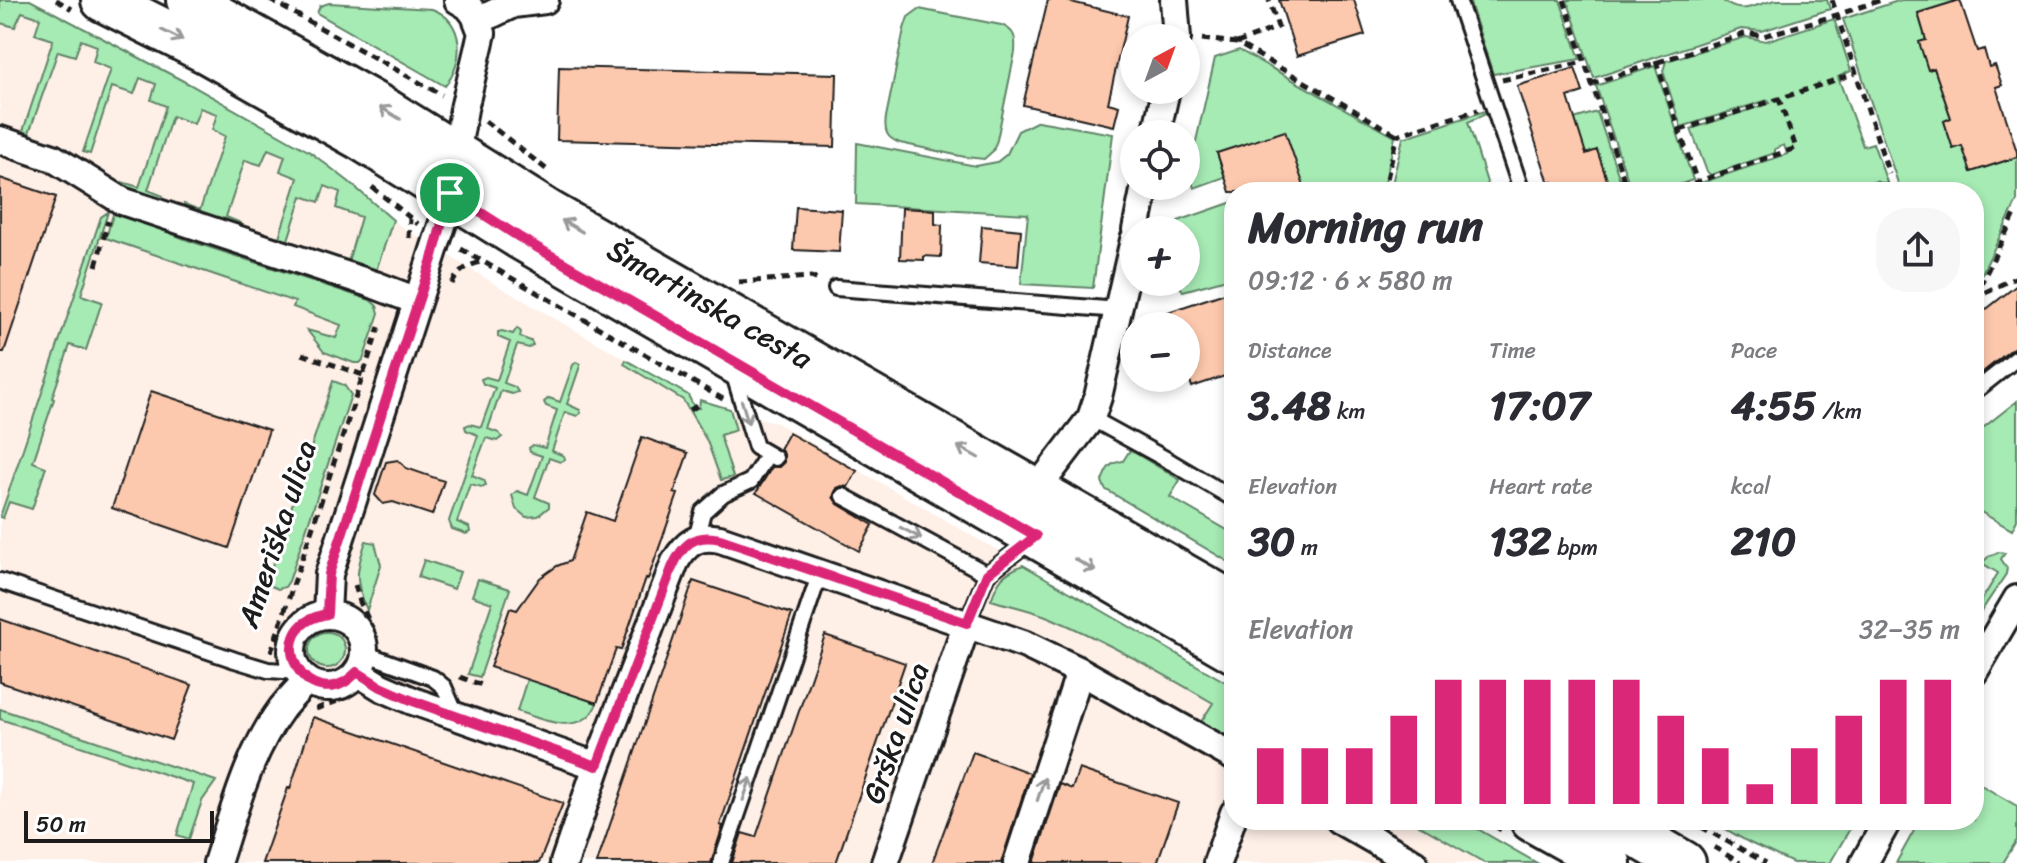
<!DOCTYPE html>
<meta charset="utf-8">
<style>
:root{--surface:#fff;--page:#f7f7f7;--text:#2b2b33;--muted:#7c7c81;--accent:#db2777}
body{margin:0;font-family:Sriracha,sans-serif;background:var(--page);color:var(--text);height:100vh;display:flex;flex-direction:column;font-size:30px;white-space:nowrap}
*{box-sizing:border-box;margin:0}
p{font-size:26px;color:var(--muted)}
.icon{flex:none;width:44px;height:44px;fill:none;stroke:currentColor;stroke-width:2;stroke-linecap:round;stroke-linejoin:round}
.map{position:relative;flex:1;overflow:hidden}
.details{position:absolute;left:1224px;top:182px;width:760px;height:648px;display:flex;flex-direction:column;background:var(--surface);border-radius:32px;box-shadow:0 4px 12px #0003}
.details>*{flex:none}
.needle{width:52px;rotate:41deg}
.tools{position:absolute;left:1120px;top:24px;display:grid;gap:16px}
.tools a{display:grid;place-items:center;width:80px;height:80px;border-radius:50%;background:var(--surface);box-shadow:0 4px 12px #0003;font-size:40px}
.scale{position:absolute;left:24px;bottom:20px;width:190px;box-sizing:border-box;padding-left:8px;border:4px solid #1c1c1c;border-top:0;font-size:22px;line-height:28px;white-space:nowrap;color:#1c1c1c;-webkit-text-stroke:6px #fff;paint-order:stroke}
.pin{position:absolute;display:grid;place-items:center;width:68px;height:68px;color:#fff;margin:-34px;border:4px solid #fff;border-radius:50%;box-shadow:0 2px 8px #0007}
.round{display:grid;place-items:center;flex:none;width:84px;height:84px;border-radius:32px;background:var(--page)}
.headline{display:flex;align-items:center;justify-content:space-between;height:136px;padding:0 24px}
h1{font-size:44px;font-weight:800;line-height:60px}
.stats{display:grid;grid-template-columns:repeat(3,1fr);gap:12px;height:136px;padding:8px 24px}
.stats div{display:grid;align-content:center}
.stats b{font-size:40px;font-weight:800}
.stats small{font-size:22px;font-weight:400}
.stats p{font-size:22px}
.chart{height:224px;padding:16px 24px}
.chart p{display:flex;justify-content:space-between}
.chart svg{width:100%;height:144px;margin-top:8px;stroke:var(--accent);stroke-width:6}
.map>svg:first-child{display:block}
.built{fill:#feefe7}
.green{fill:#a6eab4;stroke:#618368;stroke-width:2}
.building{fill:#fdc9ae;stroke:#1c1c1c;stroke-width:2}
.lines{fill:none;stroke-linecap:round;stroke-linejoin:round}
.service-casing{stroke:#1c1c1c;stroke-width:20}
.minor-casing{stroke:#1c1c1c;stroke-width:32}
.primary-casing{stroke:#1c1c1c;stroke-width:48}
.path{stroke:#1c1c1c;stroke-width:5;stroke-dasharray:8 6;stroke-linecap:butt}
.service{stroke:#fff;stroke-width:14}
.minor{stroke:#fff;stroke-width:26}
.primary{stroke:#fff;stroke-width:42}
.oneway{stroke:#999}
.route-casing{stroke:#fff;stroke-width:16}
.route{stroke:#db2777;stroke-width:10}
.labels{text-anchor:middle;stroke-width:6;stroke-linejoin:round;paint-order:stroke}
.street-label{font-size:30px;fill:#1c1c1c;stroke:#fff}
</style>
<div class="map">
<svg width="2017" height="863" viewBox="0 0 2017 863">
<rect width="100%" height="100%" fill="#fff"/>
<filter id="ink" filterUnits="userSpaceOnUse"><feTurbulence type="fractalNoise" baseFrequency=".0125" numOctaves="2"/><feDisplacementMap in="SourceGraphic" scale="16" xChannelSelector="R" yChannelSelector="G"/><feConvolveMatrix kernelMatrix="1 2 1 2 8 2 1 2 1" color-interpolation-filters="sRGB"/></filter>
<g filter="url(#ink)">
<path class="built" d="M0,0H30L226,104L310,152L348,181L399,225L493,283L688,395L694,405L700,408V400L777,423L1234,687V820H1462L1537,863H0Z"/>
<path class="green" d="M0,0H30L189,84L310,152L348,181L393,220L374,277L328,256L348,262L361,217L336,208L340,192L325,186L319,202L302,196L288,240L304,247V250L264,237V233L279,237L298,178L280,171L285,156L268,149L261,165L245,160L226,217L241,223L239,228L184,209V204L200,210L225,136L212,130L217,114L200,108L194,124L172,116L148,190L163,196L159,201L141,199L122,186V182L139,187L166,106L151,100L156,84L140,78L134,94L112,87L90,154L83,152L111,69L93,62L97,46L81,40L75,56L58,51L29,133L23,131L53,40L35,34L40,18L22,12L15,27L0,23Z
M1469,0H1560L1580,59L1493,74Z
M1567,0H1722C1742,17 1754,4 1776,0C1792,0 1811,0 1827,0L1830,9L1762,31L1741,29L1594,78Z
M1901,0H1952L1953,2L1918,14L1926,40L1920,42L1929,70L1934,68L1951,118L1944,121L1953,148L1962,146L1971,172L2017,157V201L1974,290V192H1901L1843,19Z
M329,3L432,9C465,20 465,62 445,86L317,13L320,6Z
M919,9L1001,25C1015,30 1016,38 1015,52L997,140L993,151L984,159L965,157L900,143C886,138 884,131 886,117L904,29L908,17Z
M1834,19L1851,71L1838,77L1863,146L1873,143L1889,188L1876,181L1842,192H1674L1787,154L1784,145L1775,149V153L1711,175L1707,172L1691,129L1770,103L1768,100L1681,127L1663,71L1666,61L1746,37L1766,41Z
M1239,50L1395,137L1383,192H1306L1217,153L1225,177L1194,188L1189,172L1215,58Z
M1655,66L1693,180L1658,192H1632L1596,86Z
M1485,111L1486,114L1468,122L1490,192H1390L1403,138Z
M1597,112L1624,192H1611L1597,150L1580,156L1574,119Z
M1038,121L1113,134L1093,288L1021,284L1028,214L856,204L857,143L976,166L997,162L1007,154L1018,131Z
M1233,202L1234,277L1183,291L1177,282H1186V230H1176L1178,221Z
M114,211L190,241L370,300L377,306L379,313L363,360L360,363H354L324,352L307,330L336,338L341,325L293,307L295,302L106,238Z
M108,212L81,295L102,302L86,350L70,345L52,398L54,399L33,462L46,467L32,509L9,502L3,518L0,517L101,217Z
M517,328L521,332L520,337L531,341L533,345L529,348L517,345L504,383L515,387L518,392L512,394L501,391L488,429L499,433L502,437L497,441L486,438L472,475L484,480L486,485L482,487L470,484L457,522L469,527L470,532L466,534L452,529L449,521L478,435L466,430L465,426L470,424L481,427L495,388L483,384L481,379L486,377L497,380L510,342L498,337V332L502,331L513,334Z
M626,360L688,395L693,405L699,408L700,400L730,409L736,430L720,435L733,477L721,480L707,441L683,400L624,364Z
M576,362L580,364V366L567,404L580,410L581,413L577,416L565,412L552,451L564,456L565,459L560,462L549,458L535,497L549,503V507L538,516L526,517L516,509L512,495L517,491L528,495L542,456L530,452L529,448L533,445L545,448L557,410L546,406L544,402L549,398L560,402L573,365Z
M333,381L344,385L351,395L289,581L285,587L278,589L266,584Z
M2017,401V520L2012,530L1974,508V435Z
M1130,450L1180,480L1170,497L1234,534V565L1105,489L1102,481C1107,468 1109,463 1123,461Z
M366,541L375,543L381,565L367,610C354,581 356,570 366,541Z
M1998,552L2005,553L2001,559L2007,568L2006,574L1974,622V613L1998,573L1982,563L1989,556Z
M424,560L460,572L454,589L418,577Z
M1023,565L1234,687V741L1201,722L1213,703C1160,672 1107,642 1051,618C1032,610 1011,606 991,600C999,578 1002,574 1023,565Z
M478,579L510,589L480,677L468,674L492,603L472,596Z
M309 650a18 18 0 1 1 36 0a18 18 0 1 1-36 0Z
M527,679L597,703C584,738 542,720 517,711Z
M0,709L216,781L202,801L189,839L177,835L193,784L0,719Z
M1974,781L2017,806V840L2003,863H1896L1920,820H1974Z
M1410,820H1462L1537,863H1485Z
M1710,820H1855L1830,863H1793L1750,843Z"/>
<path class="building" d="M1048,0H1063L1128,16L1108,103L1119,106L1114,126L1023,105Z
M1279,0H1354L1365,35L1297,56Z
M1960,0L1977,51L1984,49L1989,67L1995,65L2002,85L1996,87L2017,152V157L1971,172L1962,146L1953,149L1944,121L1951,118L1934,68L1928,70L1919,42L1926,40L1918,13Z
M559,67L837,74L835,147L557,140Z
M1575,68L1583,92L1568,97L1586,154L1597,150L1611,192H1557L1553,182L1549,183L1517,86Z
M1285,131L1306,192H1230L1217,153Z
M0,178L56,197L4,352H0Z
M796,207L842,210L839,252L793,250Z
M902,208L935,210V224L942,225L941,257L924,256V260L900,259Z
M982,226L1021,230L1018,266L979,263Z
M2017,285V345L1974,379V319Z
M1234,290V373L1192,387L1186,368V326H1138V322Z
M151,391L269,430L229,548L112,508Z
M789,433L857,471L848,487L842,486L837,488L833,497L838,504L873,525L859,551L756,493L772,467H779L784,462V454L780,449Z
M642,437L688,453L674,493L678,494L648,579L646,578L621,650L616,649L597,703L490,667L510,608L517,610L540,578L557,566L570,561L587,512L613,521Z
M398,460L406,468L444,481L432,515L393,502L383,504L375,495L386,462Z
M693,581L792,614L720,825L723,826L711,863H597Z
M0,619L192,685L171,740L0,682Z
M825,635L905,663L836,863H732L742,833L756,837Z
M313,717L563,803L539,863H262L288,788L290,789Z
M973,752L1030,773L1001,863H932Z
M1079,769L1178,803L1157,863H1034L1060,784L1072,789Z"/>
<g class="lines">
<g class="service-casing">
<path id="service" d="M1458,0L1522,192
M1873,192H1883
M836,288L1119,310
M733,372L756,447L775,458
M1974,392L2017,358
M1091,418L1171,462L1234,499
M843,496L987,574L1031,540
M696,539L703,512L723,494L751,481L768,454
M0,581L235,660L268,670L299,672
M967,623L987,574
M364,653L433,678L444,687L457,717
M721,863L820,573"/>
</g>
<g class="minor-casing">
<path id="minor" d="M1174,0L1177,38
M478,21L513,4L545,0
M1156,134L1166,90
M0,140L53,158L122,201L375,285L417,301
M1136,230L1145,186
M1036,490L1091,418L1098,397L1134,240
M327,614L329,574L446,213L464,109L482,33L475,15L468,6L458,0
M292 651a36 36 0 1 1 72 0a36 36 0 1 1-72 0Z
M357,672L381,687L413,701L597,766
M1974,672L2017,599
M1339,820L1414,863
M217,863C234,811 249,752 282,708C290,698 299,689 307,680
M564,863L597,766L675,562C686,543 698,534 720,539L1026,645L1080,671L1234,757
M885,863L967,623
M1017,863L1080,671
M1217,863L1234,813
M1864,863L1888,820"/>
</g>
<g class="primary-casing">
<g id="primary">
<path d="M103,0L207,52L360,138L519,237L1234,651"/>
<path id="s1" d="M188,0L387,111L550,213L1234,604"/>
<path d="M1532,820L1609,863"/>
<path d="M1610,820L1684,863"/>
</g>
</g>
<path class="path" d="M56,0L72,9
M270,0L442,95
M1564,0L1628,192
M1832,0L1889,174
M1956,0V1
M1202,39L1237,43L1397,135
M1237,43L1278,27L1269,0
M1656,61L1697,182
M1502,80L1584,62
M1591,84L1747,33L1763,36L1837,15L1881,0
M485,121L546,169
M1680,130L1779,99
M372,187L418,224
M1384,192L1397,135L1478,110
M1667,192L1796,148L1779,99L1856,73
M409,238L410,219
M461,249L723,399
M96,266L108,221
M739,282L811,277L821,281
M452,284C458,271 467,266 480,262
M1974,298L2017,210
M1985,310L1975,297L2017,277
M302,354L363,375
M690,410L697,406
M355,585L360,602L377,638
M271,652L379,327
M460,677L482,685
M316,709L351,696
M1485,820L1501,830
M1689,820L1766,863
M1714,847L1740,863"/>
<use href="#service" class="service"/>
<use href="#minor" class="minor"/>
<use href="#primary" class="primary"/>
</g>
<defs><path id="oneway-shaft" d="M-6 0H5M1.5-3L5.5 0L1.5 3" fill="none" stroke-width="1.6" stroke-linecap="round" stroke-linejoin="round" transform="scale(2)"/></defs>
<g class="oneway">
<use href="#oneway-shaft" transform="translate(172 35) rotate(26)"/>
<use href="#oneway-shaft" transform="translate(390 113) rotate(-149)"/>
<use href="#oneway-shaft" transform="translate(572 226) rotate(-150)"/>
<use href="#oneway-shaft" transform="translate(745 412) rotate(73)"/>
<use href="#oneway-shaft" transform="translate(968 452) rotate(-151)"/>
<use href="#oneway-shaft" transform="translate(911 533) rotate(28)"/>
<use href="#oneway-shaft" transform="translate(1085 565) rotate(30)"/>
<use href="#oneway-shaft" transform="translate(747 789) rotate(-71)"/>
<use href="#oneway-shaft" transform="translate(1041 789) rotate(-72)"/>
</g>
</g>
<g class="lines" filter="url(#ink)">
<g class="route-casing">
<path id="route" d="M450,193L519,237L1036,536L987,574L967,623L720,539C694,533 682,545 672,568L597,766L413,701L381,687L357,672C309,723 255,627 327,614L329,574L433,256Z"/>
</g>
<use href="#route" class="route"/>
</g>
<g class="labels">
<g class="street-label">
<text dy="10" stroke="none"><textPath href="#s1" startOffset="604">Šmartinska cesta</textPath></text>
<text transform="translate(277 534) rotate(-72)" y="10">Ameriška ulica</text>
<text transform="translate(896 733) rotate(-71)" y="10">Grška ulica</text>
</g>
</g>
</svg>
<div class="tools">
<a><svg class="needle" viewBox="-14 -14 28 28"><path d="M0-13l5 13h-10z" fill="#e53935"/><path d="M0 13l5-13h-10z" fill="#7c7c81"/></svg></a>
<a><svg class="icon" aria-label="locate" viewBox="0 0 24 24"><circle cx="12" cy="12" r="6"/><path d="M12 2v4M12 18v4M2 12h4M18 12h4"/></svg></a>
<a>+</a>
<a>−</a>
</div>
<div class="scale">50 m</div>
<div class="pin" style="left:450px;top:193px;background:#1e9e55"><svg class="icon" aria-label="arrive" viewBox="0 0 24 24"><path d="M6 21V4h12l-3 4 3 4H6"/></svg></div>
<section class="details">
<div class="headline"><div><h1>Morning run</h1><p>09:12 · 6 × 580 m</p></div><a class="round"><svg class="icon" aria-label="share" viewBox="0 0 24 24"><path d="M12 15V3M7 8l5-5 5 5M5 13v7h14v-7"/></svg></a></div>
<div class="stats">
<div><p>Distance</p><b>3.48<small> km</small></b></div>
<div><p>Time</p><b>17:07</b></div>
<div><p>Pace</p><b>4:55<small> /km</small></b></div>
</div>
<div class="stats">
<div><p>Elevation</p><b>30<small> m</small></b></div>
<div><p>Heart rate</p><b>132<small> bpm</small></b></div>
<div><p>kcal</p><b>210</b></div>
</div>
<div class="chart"><p><span>Elevation</span>32–35 m</p>
<svg viewBox="0 0 160 44" preserveAspectRatio="none"><path d="M5 44V27M15 44V27M25 44V27M35 44V17M45 44V6M55 44V6M65 44V6M75 44V6M85 44V6M95 44V17M105 44V27M115 44V38M125 44V27M135 44V17M145 44V6M155 44V6"/></svg>
</div>
</section>
</div>
